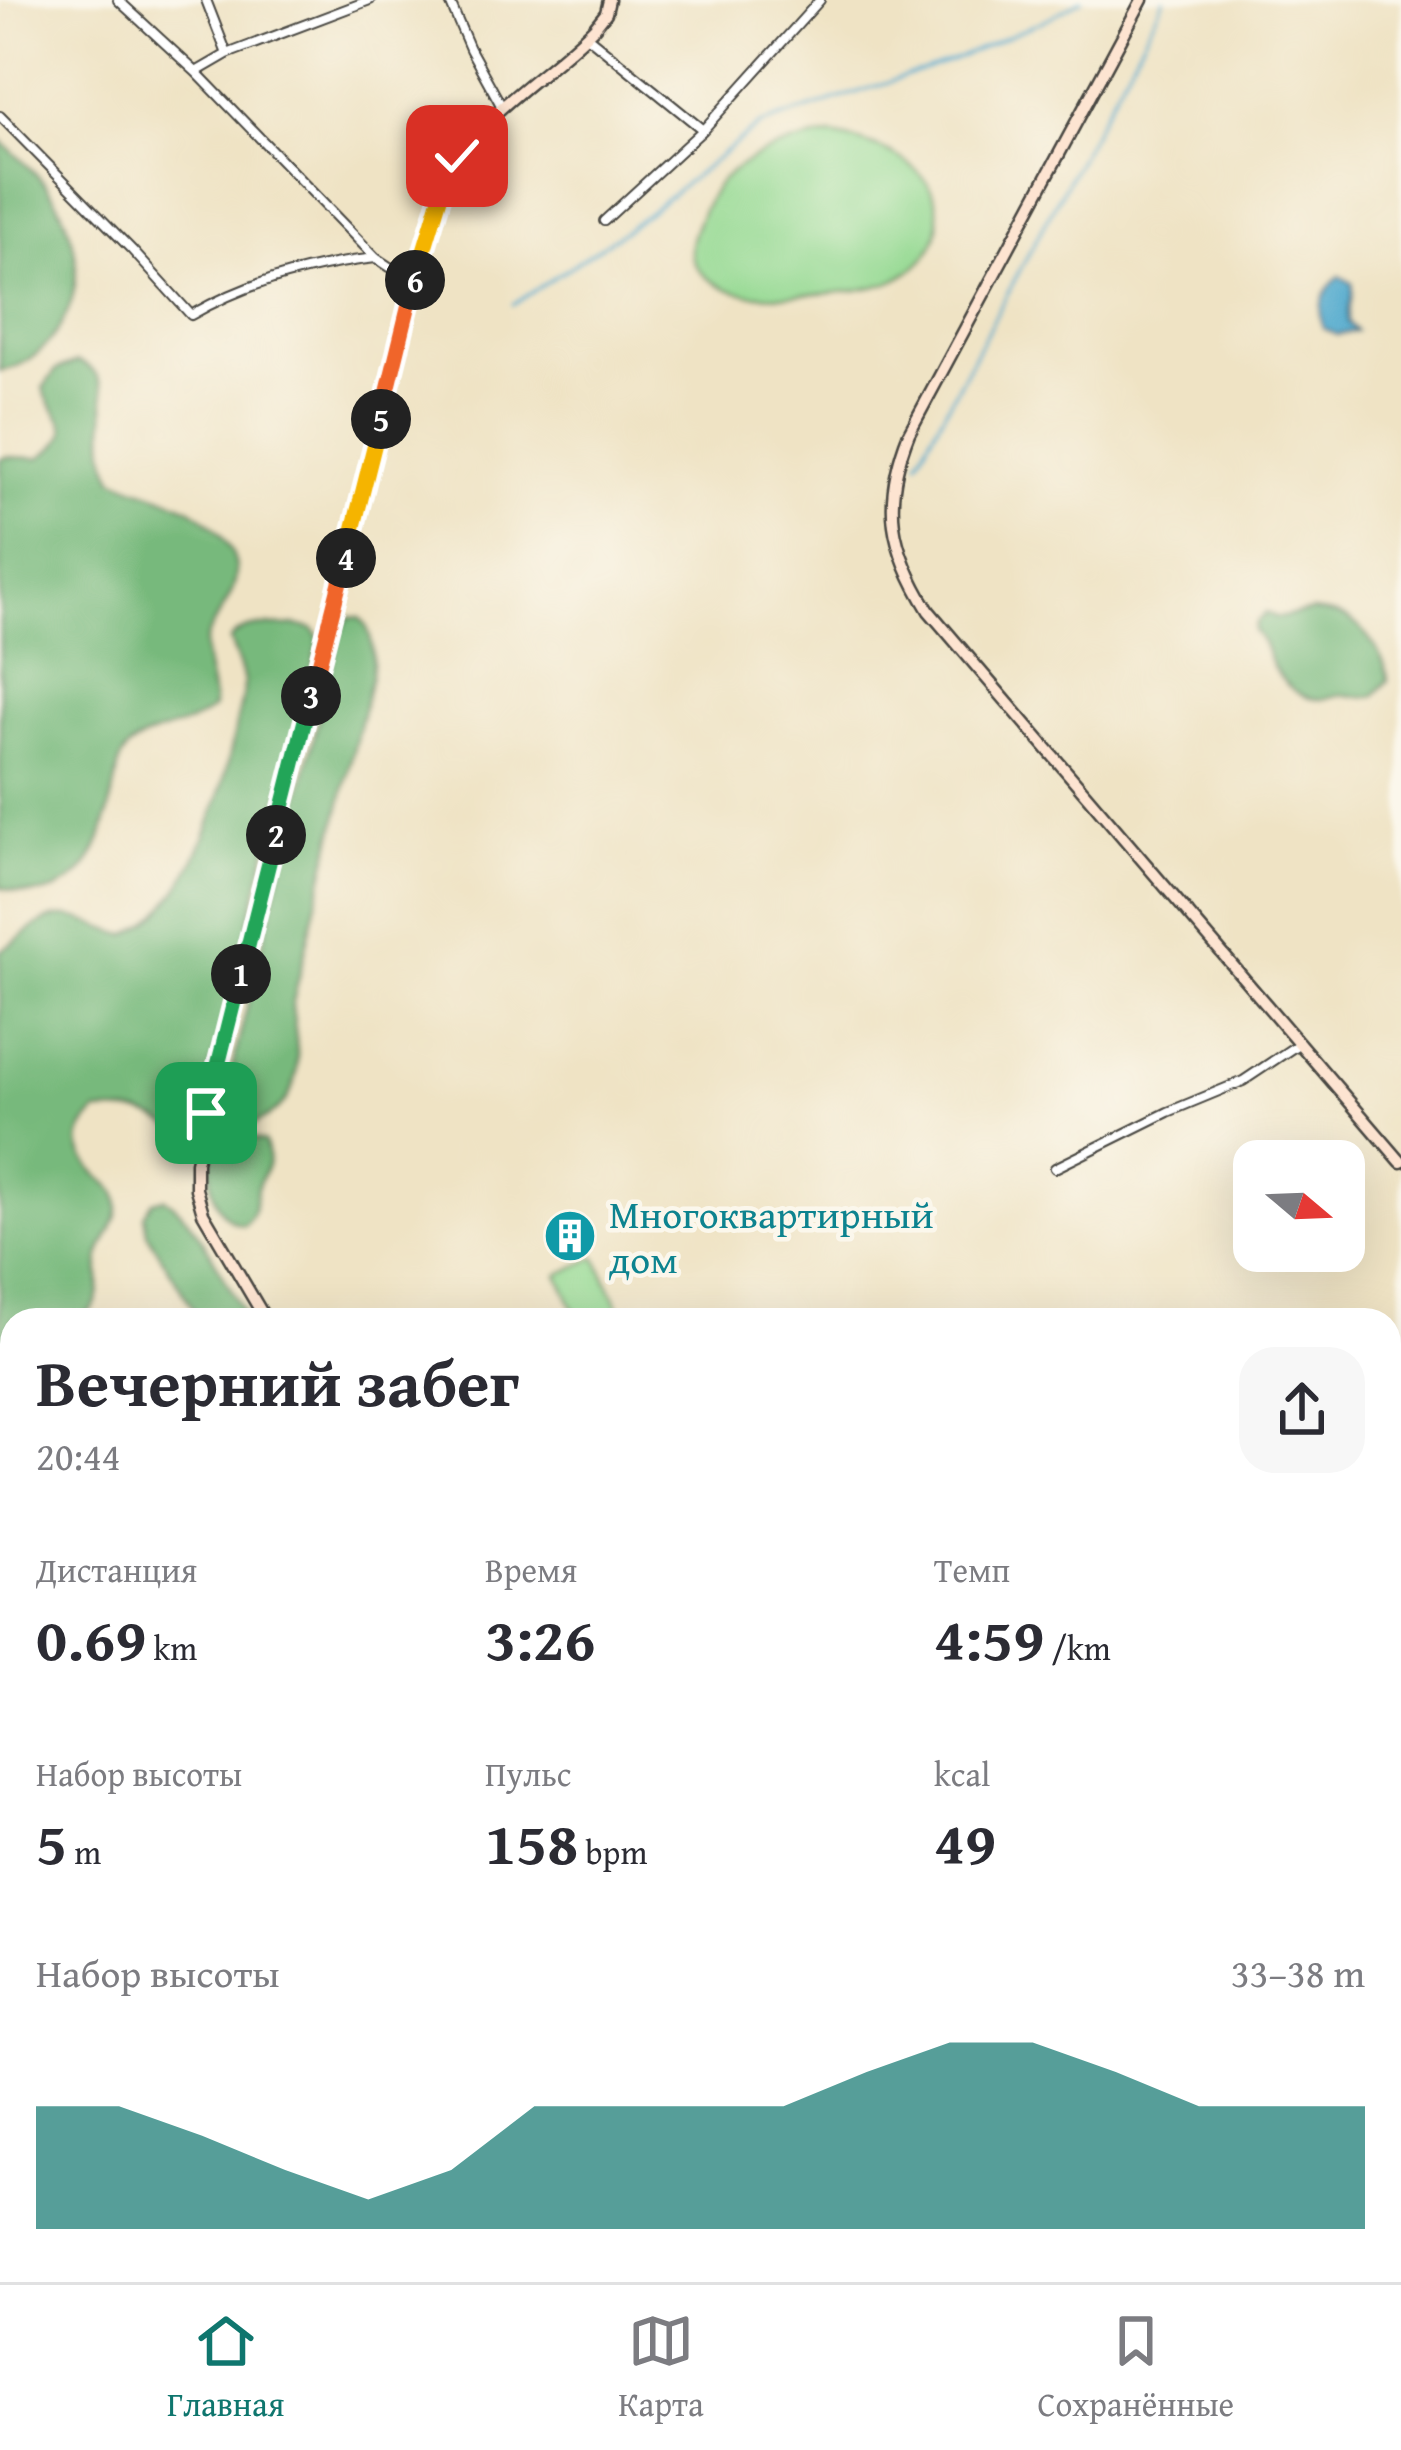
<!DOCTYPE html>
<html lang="ru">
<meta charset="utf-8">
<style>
:root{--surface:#fff;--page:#f7f7f7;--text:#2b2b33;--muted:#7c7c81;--line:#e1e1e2;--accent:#0f766e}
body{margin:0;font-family:"Gentium Book Plus",serif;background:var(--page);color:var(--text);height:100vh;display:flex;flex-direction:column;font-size:45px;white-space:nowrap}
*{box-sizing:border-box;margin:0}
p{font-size:39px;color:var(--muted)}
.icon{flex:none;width:66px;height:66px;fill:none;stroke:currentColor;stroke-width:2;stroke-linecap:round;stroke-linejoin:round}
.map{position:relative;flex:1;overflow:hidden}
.sheet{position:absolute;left:0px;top:1308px;width:1401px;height:975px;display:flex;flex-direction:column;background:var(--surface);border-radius:36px 36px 0 0;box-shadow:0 12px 48px #0002}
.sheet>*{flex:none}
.needle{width:78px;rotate:109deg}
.fabs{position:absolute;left:1233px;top:1140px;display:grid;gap:24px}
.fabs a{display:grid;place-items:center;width:132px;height:132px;border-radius:24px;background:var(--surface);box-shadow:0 12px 48px #0002;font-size:60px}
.pin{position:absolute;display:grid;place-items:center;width:102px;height:102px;color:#fff;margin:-51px;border-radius:24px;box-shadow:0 6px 18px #0006}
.km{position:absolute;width:60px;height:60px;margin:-30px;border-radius:50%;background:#222;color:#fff;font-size:33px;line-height:60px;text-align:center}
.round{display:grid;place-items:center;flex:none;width:126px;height:126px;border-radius:36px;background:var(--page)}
.overview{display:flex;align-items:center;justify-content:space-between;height:204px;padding:0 36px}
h1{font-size:66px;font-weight:600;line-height:90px}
.stats{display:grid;grid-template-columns:repeat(3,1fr);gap:18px;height:204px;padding:12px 36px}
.stats div{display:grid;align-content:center}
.stats b{font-size:60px;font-weight:600}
.stats small{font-size:33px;font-weight:400}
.stats p{font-size:33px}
.chart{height:336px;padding:24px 36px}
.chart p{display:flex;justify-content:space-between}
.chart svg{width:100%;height:216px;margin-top:12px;fill:var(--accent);opacity:.7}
.tab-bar{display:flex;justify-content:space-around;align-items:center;height:168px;border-top:3px solid var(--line);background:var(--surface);font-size:33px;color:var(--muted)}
.tab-bar a{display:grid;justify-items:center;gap:6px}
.tab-bar .on{color:var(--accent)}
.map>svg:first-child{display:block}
.green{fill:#94d992;stroke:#60825e;stroke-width:3}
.forest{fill:#77b97c;stroke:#517254;stroke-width:3}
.water{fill:#50a9cd;stroke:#3e6a7c;stroke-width:3}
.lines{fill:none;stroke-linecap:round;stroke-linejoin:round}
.stream{stroke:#50a9cd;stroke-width:3}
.street-casing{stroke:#484742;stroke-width:12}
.secondary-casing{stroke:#484742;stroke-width:15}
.highway-casing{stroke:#484742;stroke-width:20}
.street{stroke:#fff;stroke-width:8}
.secondary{stroke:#fde4d1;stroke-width:10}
.highway{stroke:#fbbb8c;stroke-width:15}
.split-1-casing{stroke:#fff;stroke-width:24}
.split-2-casing{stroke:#fff;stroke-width:24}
.split-3-casing{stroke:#fff;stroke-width:24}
.split-4-casing{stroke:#fff;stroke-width:24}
.split-5-casing{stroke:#fff;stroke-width:24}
.split-6-casing{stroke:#fff;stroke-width:24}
.split-7-casing{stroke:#fff;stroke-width:24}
.split-1{stroke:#22a559;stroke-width:15}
.split-2{stroke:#22a559;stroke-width:15}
.split-3{stroke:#22a559;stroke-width:15}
.split-4{stroke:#f0652b;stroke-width:15}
.split-5{stroke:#f5b400;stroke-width:15}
.split-6{stroke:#f0652b;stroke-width:15}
.split-7{stroke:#f5b400;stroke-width:15}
.labels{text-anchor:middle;stroke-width:9;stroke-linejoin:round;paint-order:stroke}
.culture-label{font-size:39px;fill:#0d838f;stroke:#fbf7ec;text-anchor:start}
</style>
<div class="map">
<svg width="1401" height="2282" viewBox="0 0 1401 2282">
<rect width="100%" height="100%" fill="#fbf7ec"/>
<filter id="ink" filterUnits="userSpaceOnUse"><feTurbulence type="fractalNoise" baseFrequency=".00833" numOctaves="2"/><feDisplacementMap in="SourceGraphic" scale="24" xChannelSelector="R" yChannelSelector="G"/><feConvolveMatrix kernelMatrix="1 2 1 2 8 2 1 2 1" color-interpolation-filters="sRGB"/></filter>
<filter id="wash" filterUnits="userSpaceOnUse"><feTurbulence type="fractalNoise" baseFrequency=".004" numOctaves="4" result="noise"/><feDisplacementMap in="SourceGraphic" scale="48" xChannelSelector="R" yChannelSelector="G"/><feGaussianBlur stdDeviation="2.7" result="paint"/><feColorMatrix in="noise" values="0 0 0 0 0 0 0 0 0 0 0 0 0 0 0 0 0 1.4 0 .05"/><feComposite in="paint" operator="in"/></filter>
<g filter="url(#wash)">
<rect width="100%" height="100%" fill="#efe3c4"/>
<path class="green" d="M832,135C882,144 943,167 938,227C936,252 915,271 893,281C863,294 780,298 747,294C724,291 688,273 691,245C692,234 699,220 703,210C709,196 718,182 730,173C760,150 796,141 832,135Z
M596,1257L625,1320H579L558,1275Z
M0,1629L12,1655V1913L0,1889Z"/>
<path class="forest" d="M0,140C20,159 44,178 57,202C66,220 76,245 76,265C77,313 47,362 0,371Z
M77,362C115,373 101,418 105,449C106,460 109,468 114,478C157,500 195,497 225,541C235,556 239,568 234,585C229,606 208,625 205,643C203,664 214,686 213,708C189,730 151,728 129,748C116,760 118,774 114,790C105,824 101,859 71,881C48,897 26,896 0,887V460L5,457L39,458C88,428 51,419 43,388L56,370Z
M1312,611C1324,612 1341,615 1351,621C1368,632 1387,661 1388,680L1374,696C1362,698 1356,696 1345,695C1335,693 1327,700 1317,699C1299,699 1280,680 1272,665C1266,651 1265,642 1254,631L1256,623L1266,613L1278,618Z
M349,617L360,618C375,634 373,657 371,677L292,1006C296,1037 305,1078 283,1104C272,1117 255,1123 241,1131L243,1136L264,1142C274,1170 263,1166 257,1189C253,1207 258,1209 244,1225C217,1221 209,1187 211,1163C212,1145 221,1132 220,1116L339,636Z
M296,625L313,629L318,636V645L231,995L192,1133L180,1134C152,1111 132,1110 97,1112C72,1134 75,1151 97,1174C103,1181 112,1185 116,1193C125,1215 106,1235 100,1254C96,1269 103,1286 97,1300C88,1327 35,1320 12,1320V1402L0,1395V951C16,943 26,931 41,923C70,906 97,929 126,935C192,909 223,793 235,730C237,716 244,698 244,684C243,671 234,653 230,640C245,620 273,628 296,625Z
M164,1198C195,1214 229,1288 247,1320H200L147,1233L144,1215L153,1201Z"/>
<path class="water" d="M1340,276L1352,283C1355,297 1346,309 1348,323L1356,331L1337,335L1323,328C1317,310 1324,286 1340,276Z"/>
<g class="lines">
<path class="stream" d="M513,305L627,229L760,125L951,61L1041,22L1082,0
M918,461L1164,0"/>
</g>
</g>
<g filter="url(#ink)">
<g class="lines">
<g class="street-casing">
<path id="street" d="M118,0L196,72L376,258L414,283
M206,0L227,54
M449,0L470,49L502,107
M587,36L703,130
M196,72L227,54L370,0
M0,116L132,250L191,315C248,282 310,265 376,258
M604,221L703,130L820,0
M1055,1168L1168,1112L1243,1081L1300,1043
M1389,1947L1401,1942
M1389,2070L1401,2064
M1389,2120L1400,2144
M1389,2152L1401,2144
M1389,2216L1401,2210
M195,2271L200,2282
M925,2282L948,2271
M1125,2282L1148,2271
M1250,2282L1274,2271
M1389,2282L1401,2277"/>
</g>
<g class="secondary-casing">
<path id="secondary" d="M1142,0L909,433C881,503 890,548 929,611L1401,1162
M266,1320L203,1213L196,1189V1162L414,283L449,168C485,110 547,75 594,28L606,13L609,0"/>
</g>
<g class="highway-casing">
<path id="highway" d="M1389,1421L1401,1417
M0,2059L12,2054"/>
</g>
<use href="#street" class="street"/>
<use href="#secondary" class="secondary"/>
<use href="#highway" class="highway"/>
</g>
</g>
<g class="lines" filter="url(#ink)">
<g class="split-1-casing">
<path id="split-1" d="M206,1113L241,974"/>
</g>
<g class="split-2-casing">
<path id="split-2" d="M241,974L276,835"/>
</g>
<g class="split-3-casing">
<path id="split-3" d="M276,835L311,696"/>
</g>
<g class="split-4-casing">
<path id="split-4" d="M311,696L346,558"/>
</g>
<g class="split-5-casing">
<path id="split-5" d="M346,558L381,419"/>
</g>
<g class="split-6-casing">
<path id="split-6" d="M381,419L415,280"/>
</g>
<g class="split-7-casing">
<path id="split-7" d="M415,280L449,168L457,156"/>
</g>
<use href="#split-1" class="split-1"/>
<use href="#split-2" class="split-2"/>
<use href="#split-3" class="split-3"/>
<use href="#split-4" class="split-4"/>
<use href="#split-5" class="split-5"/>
<use href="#split-6" class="split-6"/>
<use href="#split-7" class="split-7"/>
</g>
<defs>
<g id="building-disc" transform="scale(2.7)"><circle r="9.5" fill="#0f9aa8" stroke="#fbf7ec"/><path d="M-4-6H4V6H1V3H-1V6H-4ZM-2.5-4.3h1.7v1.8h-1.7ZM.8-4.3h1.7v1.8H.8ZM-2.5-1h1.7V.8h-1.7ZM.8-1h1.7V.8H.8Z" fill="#fff"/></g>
</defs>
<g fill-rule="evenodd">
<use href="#building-disc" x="570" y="1236"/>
</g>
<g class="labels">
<g class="culture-label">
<text x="609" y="1228">Многоквартирный<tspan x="609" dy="45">дом</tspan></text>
</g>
</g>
</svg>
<div class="fabs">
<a><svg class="needle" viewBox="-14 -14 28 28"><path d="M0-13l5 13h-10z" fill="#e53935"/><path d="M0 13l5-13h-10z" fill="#7c7c81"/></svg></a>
</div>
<div class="pin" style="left:206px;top:1113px;background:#1e9e55"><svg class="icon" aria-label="arrive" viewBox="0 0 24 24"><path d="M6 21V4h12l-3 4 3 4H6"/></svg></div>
<div class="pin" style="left:457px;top:156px;background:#d93025"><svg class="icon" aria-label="check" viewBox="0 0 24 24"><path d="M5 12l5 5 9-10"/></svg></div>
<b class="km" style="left:241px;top:974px">1</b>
<b class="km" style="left:276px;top:835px">2</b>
<b class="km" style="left:311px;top:696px">3</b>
<b class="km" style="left:346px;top:558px">4</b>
<b class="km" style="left:381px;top:419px">5</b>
<b class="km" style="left:415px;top:280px">6</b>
<section class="sheet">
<div class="overview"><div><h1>Вечерний забег</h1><p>20:44</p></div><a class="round"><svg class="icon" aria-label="share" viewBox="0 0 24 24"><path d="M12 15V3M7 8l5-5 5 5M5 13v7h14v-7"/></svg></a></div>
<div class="stats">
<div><p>Дистанция</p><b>0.69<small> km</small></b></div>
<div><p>Время</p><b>3:26</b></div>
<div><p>Темп</p><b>4:59<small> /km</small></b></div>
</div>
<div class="stats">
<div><p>Набор высоты</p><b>5<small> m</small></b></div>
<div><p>Пульс</p><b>158<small> bpm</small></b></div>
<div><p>kcal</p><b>49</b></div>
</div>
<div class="chart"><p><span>Набор высоты</span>33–38 m</p>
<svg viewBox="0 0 160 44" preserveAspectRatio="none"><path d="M0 44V19L10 19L20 25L30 32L40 38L50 32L60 19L70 19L80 19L90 19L100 12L110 6L120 6L130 12L140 19L150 19L160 19V44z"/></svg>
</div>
</section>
</div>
<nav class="tab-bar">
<a class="on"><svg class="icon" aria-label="home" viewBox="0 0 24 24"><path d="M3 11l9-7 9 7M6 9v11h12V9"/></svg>Главная</a>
<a><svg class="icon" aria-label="map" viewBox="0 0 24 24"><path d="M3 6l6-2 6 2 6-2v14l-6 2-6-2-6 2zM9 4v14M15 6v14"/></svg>Карта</a>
<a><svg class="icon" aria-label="saved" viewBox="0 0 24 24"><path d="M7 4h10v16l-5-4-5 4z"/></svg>Сохранённые</a>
</nav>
